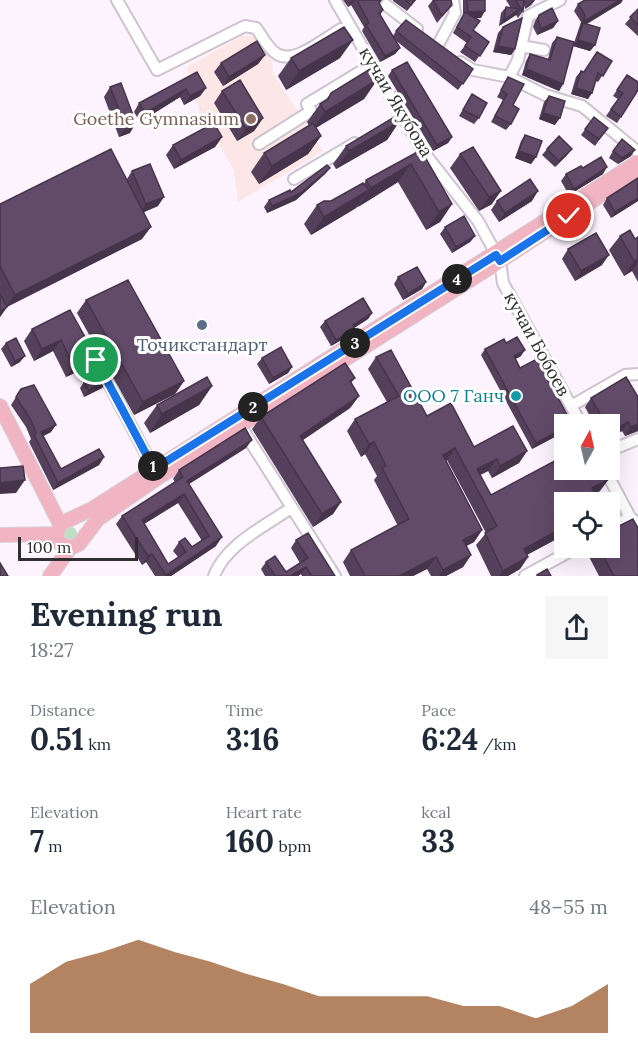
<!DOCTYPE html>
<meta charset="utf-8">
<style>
:root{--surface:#fff;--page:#f6f6f7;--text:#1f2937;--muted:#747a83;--accent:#935020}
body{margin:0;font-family:Lora,serif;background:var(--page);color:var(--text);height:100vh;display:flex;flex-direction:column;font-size:22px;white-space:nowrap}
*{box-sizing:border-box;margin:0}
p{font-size:20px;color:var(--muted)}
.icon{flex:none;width:33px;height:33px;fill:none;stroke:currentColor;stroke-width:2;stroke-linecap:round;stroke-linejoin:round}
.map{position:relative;height:576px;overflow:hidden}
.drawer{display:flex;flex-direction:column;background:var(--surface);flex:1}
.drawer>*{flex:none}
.needle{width:39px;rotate:8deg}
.fabs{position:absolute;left:554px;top:414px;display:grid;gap:12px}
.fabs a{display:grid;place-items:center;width:66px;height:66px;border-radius:0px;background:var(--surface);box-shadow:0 6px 24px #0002;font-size:30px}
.scale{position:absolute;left:18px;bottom:15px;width:120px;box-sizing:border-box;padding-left:6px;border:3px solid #322f33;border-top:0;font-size:16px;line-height:21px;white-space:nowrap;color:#322f33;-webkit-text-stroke:4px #fff;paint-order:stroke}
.pin{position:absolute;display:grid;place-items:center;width:51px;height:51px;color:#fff;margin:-26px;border:3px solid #fff;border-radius:50%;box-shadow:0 2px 6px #0007}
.km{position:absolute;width:30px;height:30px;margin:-15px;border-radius:50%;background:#222;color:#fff;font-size:16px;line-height:30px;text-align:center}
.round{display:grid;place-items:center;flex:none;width:63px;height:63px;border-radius:0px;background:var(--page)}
.headline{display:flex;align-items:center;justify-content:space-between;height:102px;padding:0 30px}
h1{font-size:33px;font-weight:800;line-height:45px}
.metrics{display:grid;grid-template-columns:repeat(3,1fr);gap:9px;height:102px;padding:6px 30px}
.metrics div{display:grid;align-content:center}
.metrics b{font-size:30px;font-weight:800}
.metrics small{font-size:16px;font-weight:400}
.metrics p{font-size:16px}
.chart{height:168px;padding:12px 30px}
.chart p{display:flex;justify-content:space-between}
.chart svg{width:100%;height:108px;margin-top:6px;fill:var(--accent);opacity:.7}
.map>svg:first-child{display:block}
.education{fill:#fde7e6}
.green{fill:#bddfc2}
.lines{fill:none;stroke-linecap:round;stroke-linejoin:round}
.minor-casing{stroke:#cdc4cf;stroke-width:14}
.major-casing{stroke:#d6d5d6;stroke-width:16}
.minor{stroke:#fff;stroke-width:10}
.major{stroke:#f0b4c3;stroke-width:14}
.wall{fill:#54405a;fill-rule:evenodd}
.shaded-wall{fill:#45344a}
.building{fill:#624a69;stroke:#45344a;stroke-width:1.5;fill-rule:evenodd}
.route-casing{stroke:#fff;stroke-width:12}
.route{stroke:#1a73e8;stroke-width:8}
.education-dot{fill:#8d6e63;stroke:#fff;stroke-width:2}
.service-dot{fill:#5c6f8a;stroke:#fff;stroke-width:2}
.culture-dot{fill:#0f9aa8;stroke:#fff;stroke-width:2}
.labels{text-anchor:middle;stroke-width:6;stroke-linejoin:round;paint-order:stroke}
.street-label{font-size:18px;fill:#322f33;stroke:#fff}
.education-label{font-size:18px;fill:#785e54;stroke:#fff;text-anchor:end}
.service-label{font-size:18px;fill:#4e5e75;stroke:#fff}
.culture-label{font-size:18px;fill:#0d838f;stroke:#fff;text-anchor:end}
</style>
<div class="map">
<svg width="638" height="576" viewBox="0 0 638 576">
<rect width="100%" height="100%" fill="#fcf3ff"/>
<path class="education" d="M241,36H256L272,60L273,73L323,151L238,202L234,171L210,128L199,121V107L192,94L187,67Z"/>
<path class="green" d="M61 534a8 8 0 1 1 16 0a8 8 0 1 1-16 0Z"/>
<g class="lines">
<g class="minor-casing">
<path id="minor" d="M117,0L157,70L245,26L256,28C262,36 268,49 277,54C294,65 325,38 341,29
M335,0L422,150L478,221L500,261L503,283L581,424
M386,5L417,29
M438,45L455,13L453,0
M520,46L544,50
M460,62L473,70L509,77L545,95L582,106L638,152
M509,77L518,60L528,16L560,0
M259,144L311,111L307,104L373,64
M294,179L355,143
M96,360L154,469
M571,406L625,375L638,374
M243,430L335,576
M609,451L638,439
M605,470L630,517L638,524
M609,529L630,517
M214,576C226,544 264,527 291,508
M525,576L576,548"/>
</g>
<g class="major-casing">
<path id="major" d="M638,162L92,509L62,523L56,534L58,542L70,548L79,544L98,519L159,477L500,261L638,171
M0,406L60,524
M0,535L56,534
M50,576L70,548"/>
</g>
<use href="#minor" class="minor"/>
<use href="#major" class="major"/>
</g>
<path class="wall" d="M343,0H381L379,3L383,10L380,15L393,36L396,31L473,69L458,90L395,40L400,48L395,54L380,62L362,31L364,27L351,5L348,7Z
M393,0H416L407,11L393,1Z
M433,0L447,11L437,23L428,6Z
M463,0H485L481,18H475L473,30L489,42L475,62L460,52L467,43L453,33L463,15Z
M506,0H535L531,5L525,9L524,5L523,11L518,18L516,15L499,26L501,13L506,7L511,8Z
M621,3L586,24L595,45L590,51L573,46L581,22L574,11L578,4Z
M638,9V36L625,24Z
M539,15L558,21L553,28L537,35L533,27L535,21Z
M503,27L515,49L511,55L493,52L498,33Z
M557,37L563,84L559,91L522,75L526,61L530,54L548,59L552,43Z
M265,55L258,64L223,86L214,72L221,63Z
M291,58H340L286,90L278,76Z
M612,61L598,82L596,81L588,99L571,94L576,77L581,71L584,72Z
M392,70L452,137L448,143L433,151L388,76Z
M197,72L206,88L200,96L184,105L180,97L140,122L134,112L139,103Z
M627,75L621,117L617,123L606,116L618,99L613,96Z
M508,77L513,105L511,124L506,130L491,122L503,100L497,97Z
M377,80L364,99L316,128L321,136L308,154L259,184L251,172L264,153L309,126L307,122L320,104L326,100L331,93Z
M110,87L130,133L119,137L104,97Z
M222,91L263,118L254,131L237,141L214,103Z
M472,94L479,118L474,124L459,116Z
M549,96L555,125L539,119L544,102Z
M594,117L608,128L595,146L581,135Z
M399,122L387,140L336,169L333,164L346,146Z
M525,135L536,157L531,164L515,158L521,141Z
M222,137L215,147L174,169L166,155L173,145Z
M473,147L492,204L479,211L450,168L460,154Z
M547,149H572L567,155L555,167L542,155Z
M421,150L452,204L440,222L426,230L398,182L358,207V206L356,208L311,235L304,224L317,205L331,201L364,184L366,180Z
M613,151L631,156L618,164L609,158Z
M330,168L325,174L296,200L267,213L264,207L269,200L291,192Z
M132,171L158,206L143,212L142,239L7,307L0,317V204L127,179Z
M566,174H603L569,195L561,181Z
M638,178V201L611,218L603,205L607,198Z
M497,201H532L499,222L491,210Z
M445,227L475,236L470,242L452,253L440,234Z
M620,236L635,239L638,237V282L632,271L624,276L609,250Z
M568,249L602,265L575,281L562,259Z
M398,277L426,282L422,289L403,300L394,284Z
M86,300L184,381L175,394L134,415L77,313Z
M70,310L95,355L87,367L66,377L53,351L34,361L24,341L32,329Z
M372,313L368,319L354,328L350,335L331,346L320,327L325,321Z
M6,343L20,362L11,367L1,349Z
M506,343L521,356L515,359L520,368L564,424V432L532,449L481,355L485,349Z
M376,357L427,416L474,447L527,451L519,463L492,478L488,471L480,475L491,495L588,476L600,491L564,502V535L527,555L528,557L520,569L508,576H491L476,545L486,533L447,460L446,461L482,530L474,542L466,546L471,555L463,567L446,576H431L427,569L413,576H350L343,562L351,550L398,526L374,480L377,476L365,454L361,457L347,431L355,419L387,402L368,369Z
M262,358L292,367L288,373L269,384L257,364Z
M626,377L638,431L625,436L622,431L609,438V424H594L585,407L591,398Z
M355,378L351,383L359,396L350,408L303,440L341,502L333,514L313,527L252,429L261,417Z
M84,382H106L102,388L84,397L80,388Z
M212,386L199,405L150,433L144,423L157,405Z
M21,389L51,432L43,436L61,469L104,457L99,465L53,490L29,442L31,439L26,427L11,405Z
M246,448L189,484L216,546L171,576H155L146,562L142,565L116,524L122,516L175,482L173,479L179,470ZM178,503L202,541L192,547L179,542L173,551L178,557L168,564L144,524Z
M296,540L335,576H302L301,574L298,576H265L261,569L266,562L286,572L300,563L291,548Z
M589,548H609L638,576H599L586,551Z"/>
<path class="shaded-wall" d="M352,0H355L351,5L348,7Z
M534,0H535L531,5L525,9L530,3Z
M620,0H623L621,3L582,27L583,23L579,28L583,22Z
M520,9L516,15L499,26L504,20Z
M485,11L481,18L463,19L468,12Z
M558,21L553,28L537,35L541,29Z
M353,40L340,58L286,90L299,71Z
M578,40L595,45L590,51L573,46Z
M498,46L515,49L511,55L493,52Z
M400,48L395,54L380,62L385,56Z
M265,55L258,64L223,86L229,77Z
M526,69L563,84L559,91L522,75Z
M377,80L364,99L312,130L325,112Z
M206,88L200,96L184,105L190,96Z
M576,88L592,93L588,99L571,94Z
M186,89L180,97L140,122L145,113Z
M543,113L560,118L555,125L539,119Z
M263,118L254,131L237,141L246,129Z
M399,122L387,140L336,169L349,151Z
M136,123L130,133L119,137L126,127Z
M321,136L308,154L259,184L272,166Z
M222,137L215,147L174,169L181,160Z
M452,137L448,143L433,151L437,145Z
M572,149L567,155L555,167L559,161Z
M635,150L631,156L618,164L622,158Z
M519,151L536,157L531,164L515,158Z
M411,164L398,182L358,207L371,188Z
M607,167L603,174L569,195L574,189Z
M330,168L325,174L296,200L267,213L272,206Z
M369,190L356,208L311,235L324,217Z
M501,191L492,204L479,211L489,197Z
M538,191L532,201L499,222L505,213Z
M164,197L158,206L140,214L146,204Z
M638,198V201L611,218L615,212Z
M452,204L440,222L426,230L439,212Z
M151,227L142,239L6,307L15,295Z
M475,236L470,242L452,253L456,247Z
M609,255L602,265L575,281L581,271Z
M638,259V262L632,271L624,276L634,261Z
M426,282L422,289L403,300L408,294Z
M7,307L0,317V311Z
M372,313L368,319L348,332L353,325Z
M354,328L350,335L331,346L336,340Z
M61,340L53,351L34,361L42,349Z
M525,350L521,356L510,362L514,356Z
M95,355L87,367L66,377L74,366Z
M25,356L20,362L11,367L15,361Z
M292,367L288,373L269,384L273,378Z
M184,381L175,394L134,415L143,402Z
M106,382L102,388L84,397L88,390Z
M212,386L199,405L150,433L162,414Z
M359,396L350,408L291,448L300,436Z
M628,422L622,431L609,438L610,432Z
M638,424V431L625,436L631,427Z
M56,425L51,432L36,440L41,432Z
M564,428V432L532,449L536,443Z
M252,440L246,448L181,489L187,481Z
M374,442L365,454L361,457L369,444Z
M455,448L447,460L434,467L443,455Z
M527,451L519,463L492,478L500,466Z
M104,457L99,465L53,490L58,483Z
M497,459L488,471L472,479L477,469Z
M609,479L600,491L584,500L592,488Z
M25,480L16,493L0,494V483Z
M184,494L178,503L136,529L142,520Z
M341,502L333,514L313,527L322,514Z
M564,527V535L515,561L524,549Z
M482,530L474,542L455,552L463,540Z
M222,537L216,546L171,576H166Z
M152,554L146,562L142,565L148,556Z
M471,555L463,567L446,576H439L443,570Z
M436,557L427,569L413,576H399Z
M528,557L520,569L508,576H499L503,571Z
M306,567L301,574L298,576H292Z"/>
<path class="building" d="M357,0H381L379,3L383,10L379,13L400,48L385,56L366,25L369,23Z
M405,0H415L411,5Z
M433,0H451L452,5L442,16Z
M467,0H485V11L468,12Z
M515,0H524L523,11Z
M585,0H620L583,22L585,15L578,4Z
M506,7L520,9L504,20Z
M552,8L558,21L541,29L538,20L539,15Z
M638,9V25L630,17Z
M465,12L480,21L473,30L489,42L480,56L465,46L471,37L457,27Z
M522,18L515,49L498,46L503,27Z
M406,20L473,69L463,84L396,31Z
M583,23L600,28L595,45L578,40Z
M344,27L353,40L299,71L291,58Z
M557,37L574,42L563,84L526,69L530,54L550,60Z
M257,41L265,55L229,77L221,63Z
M597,52L612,61L603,76L598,73L592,93L576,88L581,71L584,72Z
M407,62L452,137L437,145L392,70Z
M370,69L377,80L325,112L320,104L328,99L331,93Z
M197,72L206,88L190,96L186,89L145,113L139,103Z
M627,75L638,82V90L621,117L611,109L623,93L617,90Z
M508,77L524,84L513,105L519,109L511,124L495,116L507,94L501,90Z
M240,80L263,118L246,129L222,91Z
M121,83L136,123L126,127L110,87Z
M472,94L487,103L479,118L463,110Z
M549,96L565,101L560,118L543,113Z
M396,116L399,122L349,151L346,146Z
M594,117L608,128L599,139L585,129Z
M214,123L222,137L181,160L173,145Z
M313,123L321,136L272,166L264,153Z
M525,135L542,141L536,157L519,151Z
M559,136L572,149L559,161L547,149Z
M622,139L635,150L622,158L613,151Z
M473,147L501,191L489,197L460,154Z
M111,149L151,227L15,295L0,266V204Z
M421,150L452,204L439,212L411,164L371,188L366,180Z
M601,157L607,167L574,189L566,174L581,166L583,168Z
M150,164L164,197L146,204L132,171Z
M327,165L330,168L301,193L272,206L269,200L290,190L291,192Z
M638,178V198L615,212L607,198Z
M530,179L538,191L505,213L497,201Z
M363,183L369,190L324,217L317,205L324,201H331Z
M464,216L475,236L456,247L445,227Z
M630,230L635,239L638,237V259L634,261L620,236Z
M596,233L609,255L581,271L568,249Z
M417,267L426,282L408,294L398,277Z
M128,280L184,381L143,402L86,300Z
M0,294L7,307L0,311Z
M363,298L372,313L353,325L354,328L336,340L325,321Z
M70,310L95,355L74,366L61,340L42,349L32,329Z
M517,337L525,350L514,356L520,368L537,359L572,424H564V428L536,443L485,349L504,339L506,343Z
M16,338L25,356L15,361L6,343Z
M281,347L292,367L273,378L262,358Z
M391,350L427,416L451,403L474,447L513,426L527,451L500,466L497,459L477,469L491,495L564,456V470H585L588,476L600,470H604L609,479L592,488L600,502H564V527L524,549L528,557L503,571L485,533L497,526L455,448L443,455L482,530L463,540L471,555L443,570L436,557L399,576H365L351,550L409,519L382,468L386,466L374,442L369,444L355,419L399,396L376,357Z
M345,363L355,378L350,381L359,396L300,436L341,502L322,514L261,417Z
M102,373L106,382L88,390L84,382Z
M207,377L212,386L162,414L157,405Z
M626,377L638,397V424L631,427L628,422L610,432L609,424H606L591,398Z
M34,385L56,425L41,432L61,469L99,449L104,457L58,483L34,435L36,433L31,420L16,397L21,389Z
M245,428L252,440L187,481L222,537L166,575L152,554L148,556L122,516L183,477L179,470ZM184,494L209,536L192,547L185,538L179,542L186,552L168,564L142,520Z
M23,466L25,480L0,483V468Z
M633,519L638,528V576H614L599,548H609V531Z
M308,533L335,576H312L306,567L292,575L293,576H275L266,562L275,556L286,572L308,558L296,540Z
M0,563L8,576H0Z
M547,569L551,576H538L537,575Z"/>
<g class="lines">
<g class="route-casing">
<path id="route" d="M96,360L154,469L496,255L500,261L569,216"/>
</g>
<use href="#route" class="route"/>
</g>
<circle class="education-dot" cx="251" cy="119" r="6"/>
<circle class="service-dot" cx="202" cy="325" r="6"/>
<circle class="culture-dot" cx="516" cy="396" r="6"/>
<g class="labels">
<g class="street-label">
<text transform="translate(396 102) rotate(59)" y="6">кучаи Якубова</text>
<text transform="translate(537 344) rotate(61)" y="6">кучаи Бобоев</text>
</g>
<g class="education-label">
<text x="239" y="125">Goethe Gymnasium</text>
</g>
<g class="service-label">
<text x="202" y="351">Точикстандарт</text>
</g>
<g class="culture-label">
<text x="504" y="402">ООО 7 Ганч</text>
</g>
</g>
</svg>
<div class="fabs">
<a><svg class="needle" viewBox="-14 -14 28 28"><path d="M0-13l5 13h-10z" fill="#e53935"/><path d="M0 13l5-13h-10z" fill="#747a83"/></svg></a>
<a><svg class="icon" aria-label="locate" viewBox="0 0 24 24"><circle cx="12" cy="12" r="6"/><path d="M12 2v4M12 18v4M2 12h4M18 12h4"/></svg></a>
</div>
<div class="scale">100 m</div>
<div class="pin" style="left:96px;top:360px;background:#1e9e55"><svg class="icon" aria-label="arrive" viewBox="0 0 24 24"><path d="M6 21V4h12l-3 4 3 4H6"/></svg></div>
<div class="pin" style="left:569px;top:216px;background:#d93025"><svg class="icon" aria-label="check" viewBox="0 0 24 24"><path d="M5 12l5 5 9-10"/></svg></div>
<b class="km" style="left:153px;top:466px">1</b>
<b class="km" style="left:253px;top:407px">2</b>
<b class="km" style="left:355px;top:343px">3</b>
<b class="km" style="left:457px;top:279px">4</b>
</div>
<section class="drawer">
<div class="headline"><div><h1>Evening run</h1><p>18:27</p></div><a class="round"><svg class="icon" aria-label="share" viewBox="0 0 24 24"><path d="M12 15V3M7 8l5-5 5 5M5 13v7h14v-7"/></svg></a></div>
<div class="metrics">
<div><p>Distance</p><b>0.51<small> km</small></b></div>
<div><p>Time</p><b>3:16</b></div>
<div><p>Pace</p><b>6:24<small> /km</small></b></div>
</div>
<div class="metrics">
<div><p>Elevation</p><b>7<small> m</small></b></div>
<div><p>Heart rate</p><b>160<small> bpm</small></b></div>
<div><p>kcal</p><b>33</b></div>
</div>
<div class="chart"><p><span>Elevation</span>48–55 m</p>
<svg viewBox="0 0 160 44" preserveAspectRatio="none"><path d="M0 44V24L10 15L20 11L30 6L40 11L50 15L60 20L70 24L80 29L90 29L100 29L110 29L120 33L130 33L140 38L150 33L160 24V44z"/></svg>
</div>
</section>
